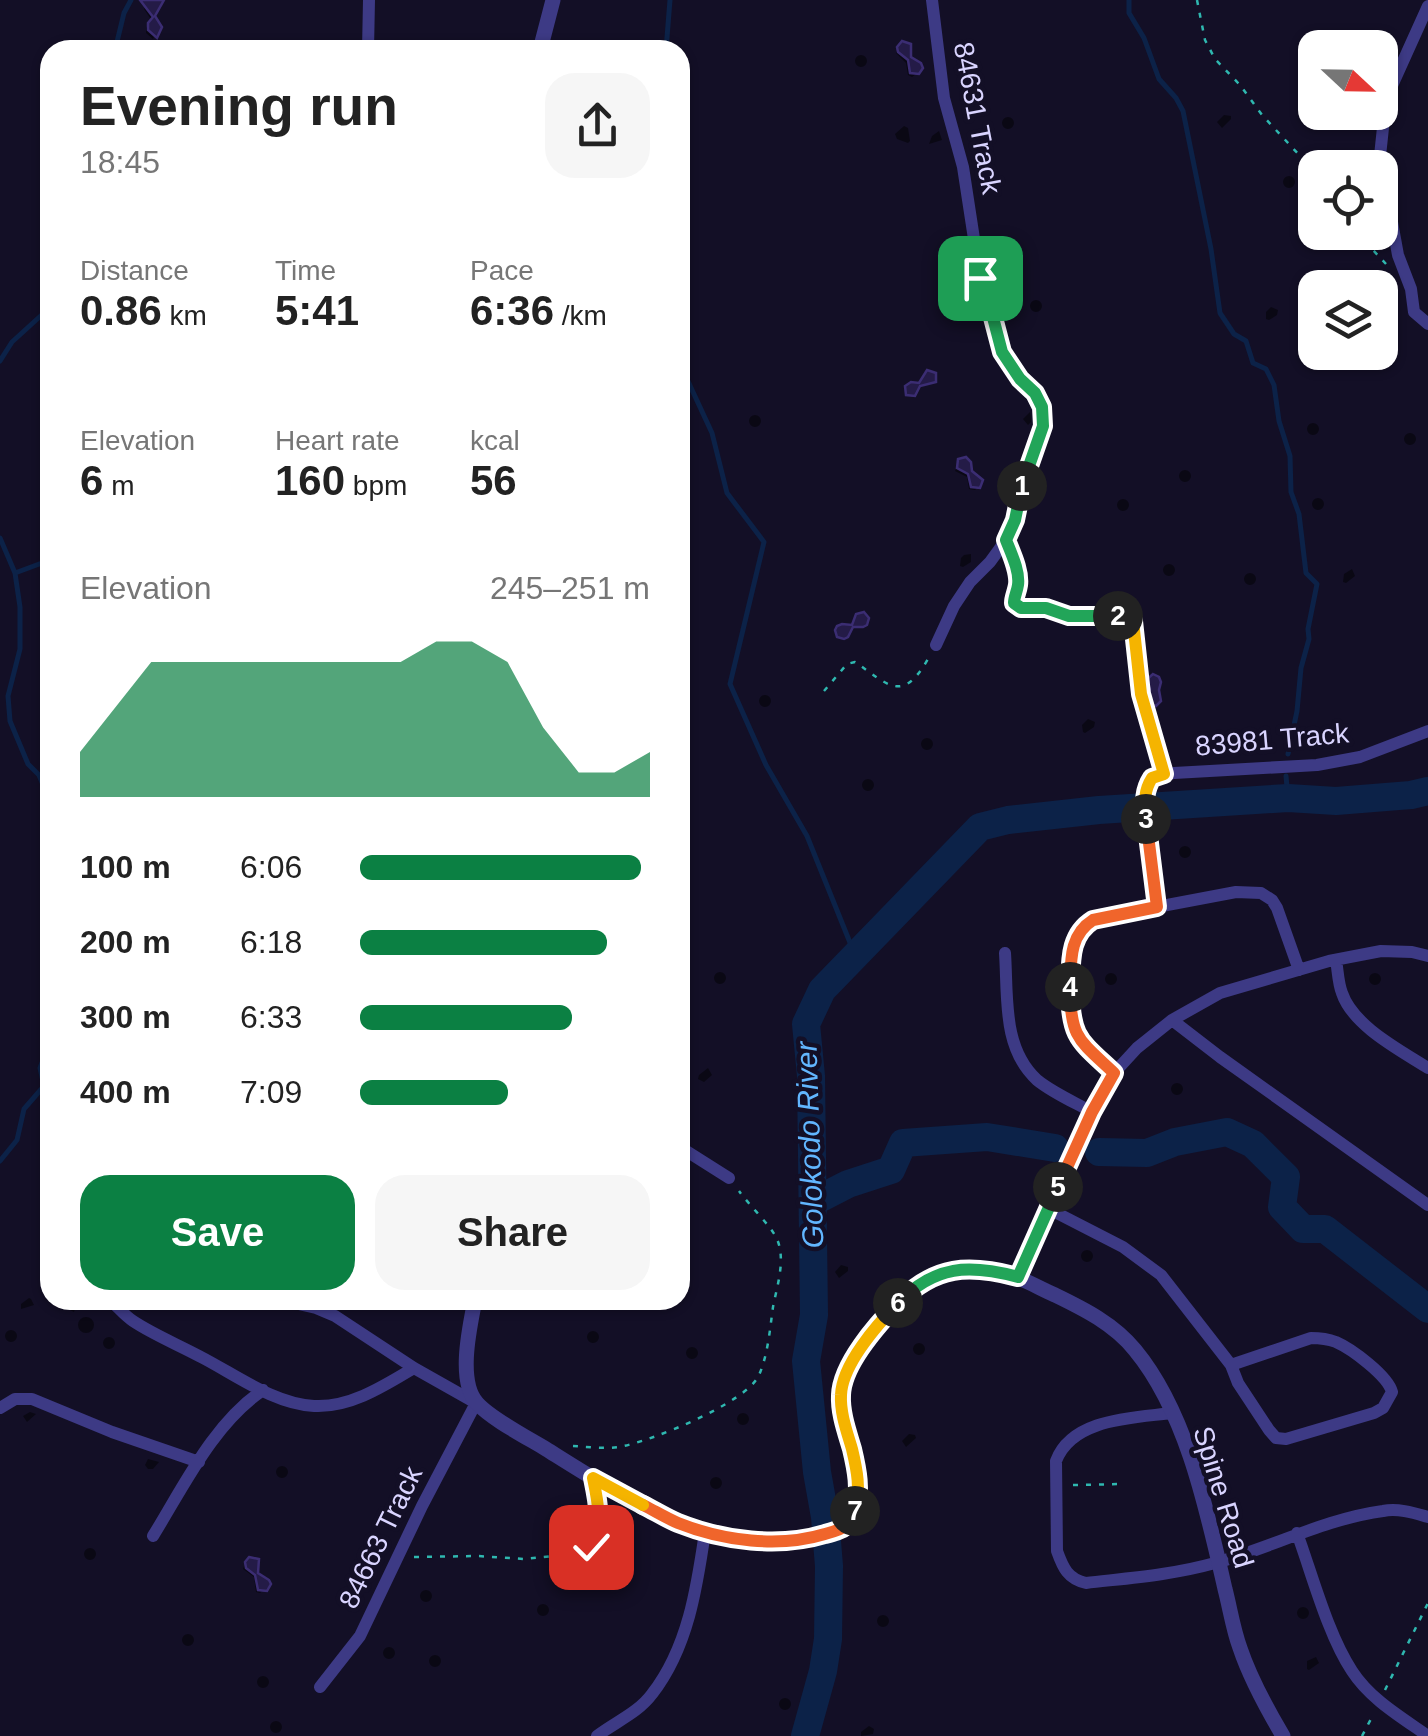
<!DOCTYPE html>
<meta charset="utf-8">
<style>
:root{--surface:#fff;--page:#f6f6f6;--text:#222;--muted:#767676;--accent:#0b8043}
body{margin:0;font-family:Arial,sans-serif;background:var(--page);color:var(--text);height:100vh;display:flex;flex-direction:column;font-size:38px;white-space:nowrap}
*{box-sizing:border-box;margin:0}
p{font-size:32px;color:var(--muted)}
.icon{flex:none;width:55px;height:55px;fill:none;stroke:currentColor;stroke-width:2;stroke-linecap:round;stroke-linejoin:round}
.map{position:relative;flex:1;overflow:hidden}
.side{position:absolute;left:40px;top:40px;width:650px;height:1270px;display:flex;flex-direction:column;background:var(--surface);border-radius:30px;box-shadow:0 2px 8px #0004}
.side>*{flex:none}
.needle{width:65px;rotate:112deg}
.tools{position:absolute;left:1298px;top:30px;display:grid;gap:20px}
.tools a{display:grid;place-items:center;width:100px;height:100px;border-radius:20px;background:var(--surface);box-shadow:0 2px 8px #0004;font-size:50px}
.pin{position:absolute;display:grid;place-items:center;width:85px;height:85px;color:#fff;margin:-42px;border-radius:20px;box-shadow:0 5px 15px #0006}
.km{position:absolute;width:50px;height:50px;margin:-25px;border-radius:50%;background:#222;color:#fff;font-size:28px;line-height:50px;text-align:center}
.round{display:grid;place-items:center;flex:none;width:105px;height:105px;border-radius:30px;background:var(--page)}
.overview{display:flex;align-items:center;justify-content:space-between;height:170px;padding:0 40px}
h1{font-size:55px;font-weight:600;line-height:75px}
.stats{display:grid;grid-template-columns:repeat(3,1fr);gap:15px;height:170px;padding:10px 40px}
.stats div{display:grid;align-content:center}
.stats b{font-size:42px;font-weight:600}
.stats small{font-size:28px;font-weight:400}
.stats p{font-size:28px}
.chart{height:280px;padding:20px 40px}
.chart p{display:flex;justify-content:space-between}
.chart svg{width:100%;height:180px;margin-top:10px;fill:var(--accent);opacity:.7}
.button{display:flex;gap:20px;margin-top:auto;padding:20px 40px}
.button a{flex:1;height:115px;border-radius:30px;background:var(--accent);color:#fff;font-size:40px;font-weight:600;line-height:115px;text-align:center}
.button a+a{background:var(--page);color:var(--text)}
ul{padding:0 40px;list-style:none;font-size:32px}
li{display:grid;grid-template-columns:160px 120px 1fr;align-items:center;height:75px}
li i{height:25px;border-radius:12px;background:var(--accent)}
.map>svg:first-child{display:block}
.shadow{fill:#0007}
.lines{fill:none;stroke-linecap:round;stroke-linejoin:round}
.stream{stroke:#0c2248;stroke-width:5}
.river{stroke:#0c2248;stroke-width:28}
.building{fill:#241b47;stroke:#3b2d73;stroke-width:2.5}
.path{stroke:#2fb8b0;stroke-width:2.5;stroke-dasharray:5 8;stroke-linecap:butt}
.minor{stroke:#3d3a85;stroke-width:12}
.tertiary{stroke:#3d3a85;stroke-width:15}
.split-1-casing{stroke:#fff;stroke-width:20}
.split-2-casing{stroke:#fff;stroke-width:20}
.split-3-casing{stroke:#fff;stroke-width:20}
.split-4-casing{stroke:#fff;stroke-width:20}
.split-5-casing{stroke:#fff;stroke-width:20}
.split-6-casing{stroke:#fff;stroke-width:20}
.split-7-casing{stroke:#fff;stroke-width:20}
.split-8-casing{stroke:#fff;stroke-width:20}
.split-9-casing{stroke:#fff;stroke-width:20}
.split-1{stroke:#22a559;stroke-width:12}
.split-2{stroke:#22a559;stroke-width:12}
.split-3{stroke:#f5b400;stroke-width:12}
.split-4{stroke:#f0652b;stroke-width:12}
.split-5{stroke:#f0652b;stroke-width:12}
.split-6{stroke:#22a559;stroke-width:12}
.split-7{stroke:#f5b400;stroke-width:12}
.split-8{stroke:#f0652b;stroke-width:12}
.split-9{stroke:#f5b400;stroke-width:12}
.labels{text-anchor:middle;stroke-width:9;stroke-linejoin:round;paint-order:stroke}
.street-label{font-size:28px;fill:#d9d4ff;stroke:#130f26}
.water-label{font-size:30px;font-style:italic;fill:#62b6ff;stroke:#130f26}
</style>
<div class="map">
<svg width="1428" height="1736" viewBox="0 0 1428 1736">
<rect width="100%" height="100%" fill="#130f26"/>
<path class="shadow" d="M150,0L157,3L152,17L159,25L153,39L146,33V28L152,21L144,9Z
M898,48L919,72L912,77L908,75L906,63L896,53Z
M855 61a6 6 0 1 1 12 0a6 6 0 1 1-12 0Z
M1224,115L1231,116V119L1222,128L1217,122Z
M1002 123a6 6 0 1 1 12 0a6 6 0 1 1-12 0Z
M904,126L908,128L910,141L908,143L897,139L895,134Z
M939,131L942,140L929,144L932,136Z
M1283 182a6 6 0 1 1 12 0a6 6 0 1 1-12 0Z
M1313 242a6 6 0 1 1 12 0a6 6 0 1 1-12 0Z
M1368,279H1373L1374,287L1363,288L1362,285Z
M1030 306a6 6 0 1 1 12 0a6 6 0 1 1-12 0Z
M1271,307L1278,310L1277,315L1269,320L1266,319V312Z
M1030,412L1031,422L1028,425L1023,419Z
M749 421a6 6 0 1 1 12 0a6 6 0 1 1-12 0Z
M1307 429a6 6 0 1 1 12 0a6 6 0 1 1-12 0Z
M1404 439a6 6 0 1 1 12 0a6 6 0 1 1-12 0Z
M960,461L978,487L975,490L969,489L967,477L955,471Z
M1179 476a6 6 0 1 1 12 0a6 6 0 1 1-12 0Z
M1312 504a6 6 0 1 1 12 0a6 6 0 1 1-12 0Z
M1117 505a6 6 0 1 1 12 0a6 6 0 1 1-12 0Z
M971,554V562L963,567L960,566L961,558L964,555Z
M1163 570a6 6 0 1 1 12 0a6 6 0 1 1-12 0Z
M1352,569L1355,576L1346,583L1343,582L1344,574Z
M1244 579a6 6 0 1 1 12 0a6 6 0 1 1-12 0Z
M1153,677L1159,701L1151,707L1145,703L1148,693L1145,685Z
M759 701a6 6 0 1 1 12 0a6 6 0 1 1-12 0Z
M1088,719L1095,722L1094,727L1085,733L1083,732L1082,725Z
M921 744a6 6 0 1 1 12 0a6 6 0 1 1-12 0Z
M862 785a6 6 0 1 1 12 0a6 6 0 1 1-12 0Z
M1179 852a6 6 0 1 1 12 0a6 6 0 1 1-12 0Z
M714 978a6 6 0 1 1 12 0a6 6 0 1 1-12 0Z
M1369 979a6 6 0 1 1 12 0a6 6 0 1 1-12 0Z
M1105 979a6 6 0 1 1 12 0a6 6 0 1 1-12 0Z
M708,1068L712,1075L704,1082L698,1079L699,1075Z
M1171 1089a6 6 0 1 1 12 0a6 6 0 1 1-12 0Z
M1081 1256a6 6 0 1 1 12 0a6 6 0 1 1-12 0Z
M841,1265L848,1267V1271L839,1278L835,1272Z
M29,1298L31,1299L34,1305L21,1309V1304Z
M68,1300H78L74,1312L66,1308Z
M78 1325a8 8 0 1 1 16 0a8 8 0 1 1-16 0Z
M5 1336a6 6 0 1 1 12 0a6 6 0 1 1-12 0Z
M587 1337a6 6 0 1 1 12 0a6 6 0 1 1-12 0Z
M103 1343a6 6 0 1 1 12 0a6 6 0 1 1-12 0Z
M913 1349a6 6 0 1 1 12 0a6 6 0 1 1-12 0Z
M686 1353a6 6 0 1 1 12 0a6 6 0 1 1-12 0Z
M30,1412L36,1414L27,1422L23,1416Z
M737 1419a6 6 0 1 1 12 0a6 6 0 1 1-12 0Z
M909,1434L915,1435L916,1438L906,1447L902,1441Z
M148,1459L159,1462L153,1469H148L145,1465Z
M276 1472a6 6 0 1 1 12 0a6 6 0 1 1-12 0Z
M710 1483a6 6 0 1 1 12 0a6 6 0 1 1-12 0Z
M84 1554a6 6 0 1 1 12 0a6 6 0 1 1-12 0Z
M245,1564L268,1586L260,1593L256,1592L254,1577L243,1569Z
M420 1596a6 6 0 1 1 12 0a6 6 0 1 1-12 0Z
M537 1610a6 6 0 1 1 12 0a6 6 0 1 1-12 0Z
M1297 1613a6 6 0 1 1 12 0a6 6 0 1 1-12 0Z
M877 1621a6 6 0 1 1 12 0a6 6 0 1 1-12 0Z
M182 1640a6 6 0 1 1 12 0a6 6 0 1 1-12 0Z
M383 1653a6 6 0 1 1 12 0a6 6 0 1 1-12 0Z
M429 1661a6 6 0 1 1 12 0a6 6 0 1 1-12 0Z
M1316,1657L1319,1663L1309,1670L1307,1669V1661Z
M257 1682a6 6 0 1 1 12 0a6 6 0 1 1-12 0Z
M779 1704a6 6 0 1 1 12 0a6 6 0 1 1-12 0Z
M270 1727a6 6 0 1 1 12 0a6 6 0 1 1-12 0Z
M869,1726L874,1729L873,1734L861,1736V1732Z"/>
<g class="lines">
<path class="stream" d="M1129,0V13L1144,38L1159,79L1176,98L1183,111L1211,249L1220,313L1234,334L1246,341L1253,363L1266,369L1274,385L1279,421L1290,456L1291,492L1299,514L1306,573L1317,584L1308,629L1309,639L1301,668L1297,711L1288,754
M115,50L124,13L131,0
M666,50L670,0
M0,361L12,342L46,311L50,305
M680,364L712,433L727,493L764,542L730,684L766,765L807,836L855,955
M0,538L15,573L20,607V649L8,696L10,721L28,764L39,775L50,802
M15,573L50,560
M1286,776L1288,798
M50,848C39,868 45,892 47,913L50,918
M0,1161L17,1140L24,1109L44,1086L40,1068L50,1041"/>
<path class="river" d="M1099,1152L1147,1153L1175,1142L1227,1132L1253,1144L1286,1177L1282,1207L1303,1229H1325L1428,1309
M813,1202L848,1184L891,1170L903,1143L987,1137L1055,1148
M805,1736L823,1671L828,1639L829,1566L825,1517L817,1472L806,1361L814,1315L811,1076L806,1024L822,990L980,827L1008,820L1099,810L1288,798L1336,801L1411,795L1428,791"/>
</g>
<path class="building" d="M140,0H164L155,16L162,27L157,38L148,30V23L153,17Z
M902,41L911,44V57L921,63L923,68L919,74L910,73L908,60L898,52L897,47Z
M927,370L936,373V382L920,386L915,396L906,395L905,386L911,382L919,383Z
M966,457L971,462L972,471L983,480L980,488L971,487L968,474L957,468L958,459Z
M864,612L869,618L867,625L863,627H853L848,637L844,639L837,637L835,630L837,626L842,624L852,625L856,614Z
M1153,674L1159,677L1161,682L1159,690L1161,701L1156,706L1149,704L1147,700L1150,689L1146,680Z
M249,1557L259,1559L258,1573L269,1580L271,1584L267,1591L258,1590L255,1575L246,1568L245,1562Z"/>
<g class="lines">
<path class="path" d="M1197,0L1205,40L1215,59L1240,85L1262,115L1315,172
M1356,232L1386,264
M1012,557C1014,565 1018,575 1018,584C1017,591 1013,596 1013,603C1024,609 1033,606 1045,608C1053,609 1061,614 1069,616C1090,619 1113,611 1133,621L1141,694L1160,763
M824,691L847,664L855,662C889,685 902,704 928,659
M573,1446C588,1447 604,1449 619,1447C649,1442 747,1403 759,1375C768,1355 770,1328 773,1307C777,1286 786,1260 777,1239C771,1226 749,1205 739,1191
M1073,1485L1123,1484
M414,1557L478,1556L524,1559L553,1556L591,1547L599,1524L597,1499
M1385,1690L1428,1603
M1362,1736L1373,1715"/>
<path class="minor" d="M932,0L944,98L963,167L980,278L991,306L1002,352L1020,379L1040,399L1044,416L1043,425L1022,486L1015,520L1006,540L990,562L970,582L954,606L936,645
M1428,6L1386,99L1380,156L1398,255L1411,289L1414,312L1428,324
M368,50L369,0
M1157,907L1144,798L1146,788L1152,778L1174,773L1317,765L1360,757L1428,731
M1005,953C1008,997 1002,1048 1037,1080C1053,1093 1074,1102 1092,1112
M1336,960C1338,971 1338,983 1342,993C1353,1026 1400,1050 1428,1068
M1172,1020L1220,1057L1428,1205
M1114,1073L1077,1035L1070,1014L1073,944L1082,927L1093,919L1236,892L1261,893L1272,900L1277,908L1299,970
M680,1147L729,1178
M1049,1209L1123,1247L1161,1275L1231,1365L1238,1383L1269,1430L1276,1438L1286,1439L1374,1413L1383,1408L1392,1392C1388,1376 1352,1349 1336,1342C1328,1339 1320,1338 1311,1338L1231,1365
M1018,1277L1092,1112L1114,1073L1137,1048L1172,1020L1220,993L1329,961L1381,951L1412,952L1428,956
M110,1300C118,1307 124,1315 133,1321C154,1335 179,1345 201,1357C236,1375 274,1404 314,1406C350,1408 384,1386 414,1368
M281,1300L316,1308L335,1316L414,1368L476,1403L422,1506L360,1636L320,1687
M0,1408L15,1399H32L112,1432L199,1462
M1172,1413C1134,1418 1072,1418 1056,1461L1057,1551C1063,1568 1068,1579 1086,1583C1129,1578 1172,1575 1215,1563C1271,1548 1324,1519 1383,1511C1398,1508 1414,1513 1428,1517
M1297,1533C1312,1574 1328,1635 1352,1671C1370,1699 1401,1717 1428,1736
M153,1536C184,1486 213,1424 263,1390
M597,1736C615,1722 638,1713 652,1694C688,1648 697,1587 705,1532"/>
<path class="tertiary" d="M540,50L553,0
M475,1300C470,1326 457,1381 477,1403C491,1419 528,1438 546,1449C621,1496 705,1552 797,1539C812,1537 828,1536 841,1529C884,1506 835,1422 842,1385C846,1365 861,1350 873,1334C911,1283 947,1255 1013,1276C1028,1281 1041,1289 1055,1295C1084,1309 1114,1324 1135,1350C1187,1413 1207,1511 1225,1589C1230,1608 1233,1629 1240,1648C1250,1678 1267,1709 1283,1736"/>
</g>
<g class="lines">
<g class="split-1-casing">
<path id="split-1" d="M980,278L990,306L1002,352L1020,379L1035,393L1042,407L1043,426L1022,486"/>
</g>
<g class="split-2-casing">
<path id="split-2" d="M1022,486L1015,520L1006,540C1011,553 1020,571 1018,585C1017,592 1014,597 1014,603L1021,608H1046L1069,616H1118"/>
</g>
<g class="split-3-casing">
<path id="split-3" d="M1118,616L1133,621L1141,694L1164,774L1152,778C1143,792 1145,804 1146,819"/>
</g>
<g class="split-4-casing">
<path id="split-4" d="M1070,987C1071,961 1069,935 1093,920L1157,907L1146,819"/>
</g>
<g class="split-5-casing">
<path id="split-5" d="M1058,1187L1092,1112L1114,1073C1079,1040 1070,1038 1070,987"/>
</g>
<g class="split-6-casing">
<path id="split-6" d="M898,1303C935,1265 969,1264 1018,1277L1058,1187"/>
</g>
<g class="split-7-casing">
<path id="split-7" d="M855,1511C861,1490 857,1470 852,1449C847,1432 840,1413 841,1395C842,1364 877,1325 898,1303"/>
</g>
<g class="split-8-casing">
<path id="split-8" d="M643,1505C655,1511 666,1518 678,1523C723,1541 779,1548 825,1534C833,1532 841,1530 847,1525C850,1521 853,1515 855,1511"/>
</g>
<g class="split-9-casing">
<path id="split-9" d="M591,1547C603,1524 598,1502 593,1478L643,1505"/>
</g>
<use href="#split-1" class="split-1"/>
<use href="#split-2" class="split-2"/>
<use href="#split-3" class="split-3"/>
<use href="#split-4" class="split-4"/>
<use href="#split-5" class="split-5"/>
<use href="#split-6" class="split-6"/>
<use href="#split-7" class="split-7"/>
<use href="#split-8" class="split-8"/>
<use href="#split-9" class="split-9"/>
</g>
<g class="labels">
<g class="street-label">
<text transform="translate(978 118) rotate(79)" y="10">84631 Track</text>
<text transform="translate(1272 739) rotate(-5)" y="10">83981 Track</text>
<text transform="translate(1224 1497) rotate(73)" y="10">Spine Road</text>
<text transform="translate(380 1537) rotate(-64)" y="10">84663 Track</text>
</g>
<g class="water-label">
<text transform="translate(810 1145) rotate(-92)" y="10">Golokodo River</text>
</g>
</g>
</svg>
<div class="tools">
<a><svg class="needle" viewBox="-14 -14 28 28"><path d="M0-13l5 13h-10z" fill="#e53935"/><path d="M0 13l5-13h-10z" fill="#767676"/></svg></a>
<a><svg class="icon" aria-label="locate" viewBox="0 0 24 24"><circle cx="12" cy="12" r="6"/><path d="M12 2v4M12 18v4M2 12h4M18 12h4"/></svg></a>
<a><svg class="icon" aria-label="layers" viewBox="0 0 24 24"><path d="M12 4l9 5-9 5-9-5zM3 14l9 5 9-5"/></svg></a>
</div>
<div class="pin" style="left:980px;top:278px;background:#1e9e55"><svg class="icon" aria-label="arrive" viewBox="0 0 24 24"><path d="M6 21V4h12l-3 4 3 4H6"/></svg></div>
<div class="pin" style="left:591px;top:1547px;background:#d93025"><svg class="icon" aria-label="check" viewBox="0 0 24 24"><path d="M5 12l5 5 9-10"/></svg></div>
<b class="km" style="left:1022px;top:486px">1</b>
<b class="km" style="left:1118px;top:616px">2</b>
<b class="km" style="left:1146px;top:819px">3</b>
<b class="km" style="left:1070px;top:987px">4</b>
<b class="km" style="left:1058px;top:1187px">5</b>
<b class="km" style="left:898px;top:1303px">6</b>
<b class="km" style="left:855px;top:1511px">7</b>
<section class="side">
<div class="overview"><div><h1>Evening run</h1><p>18:45</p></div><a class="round"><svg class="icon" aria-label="share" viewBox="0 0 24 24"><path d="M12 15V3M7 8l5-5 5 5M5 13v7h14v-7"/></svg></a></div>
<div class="stats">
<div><p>Distance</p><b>0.86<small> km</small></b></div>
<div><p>Time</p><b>5:41</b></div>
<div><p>Pace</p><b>6:36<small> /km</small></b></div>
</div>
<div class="stats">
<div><p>Elevation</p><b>6<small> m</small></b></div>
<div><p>Heart rate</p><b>160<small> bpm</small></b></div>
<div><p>kcal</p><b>56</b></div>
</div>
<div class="chart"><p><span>Elevation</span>245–251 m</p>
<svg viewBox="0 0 160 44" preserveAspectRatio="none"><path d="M0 44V33L10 22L20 11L30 11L40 11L50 11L60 11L70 11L80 11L90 11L100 6L110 6L120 11L130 27L140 38L150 38L160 33V44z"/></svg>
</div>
<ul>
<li><b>100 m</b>6:06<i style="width:97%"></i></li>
<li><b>200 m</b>6:18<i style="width:85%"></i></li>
<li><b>300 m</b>6:33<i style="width:73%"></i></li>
<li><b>400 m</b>7:09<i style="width:51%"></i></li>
</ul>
<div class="button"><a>Save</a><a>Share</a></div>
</section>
</div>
